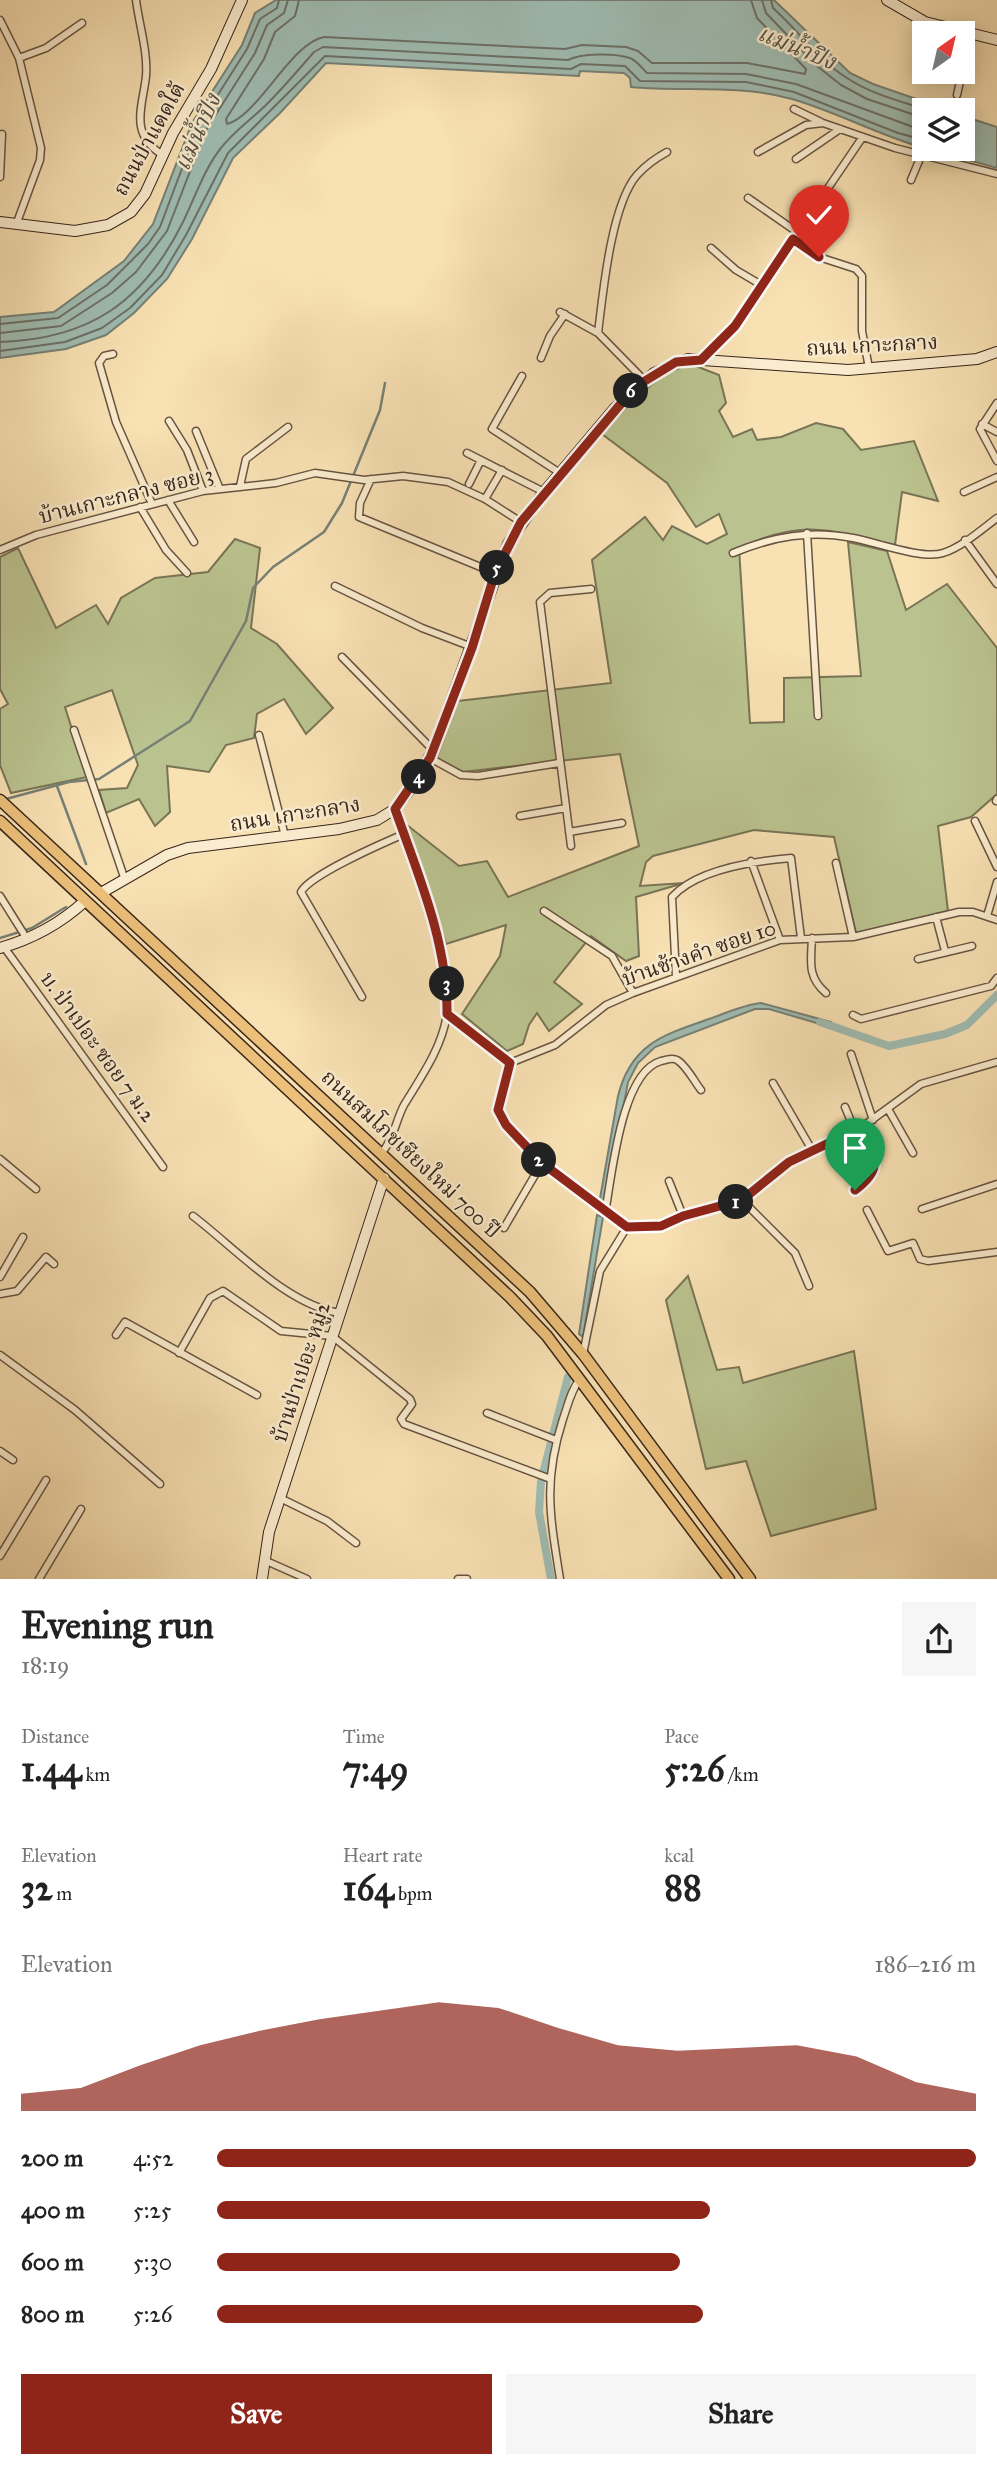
<!DOCTYPE html>
<meta charset="utf-8">
<style>
:root{--surface:#fff;--page:#f6f6f6;--text:#222;--muted:#767676;--accent:#8f2418}
body{margin:0;font-family:"IM FELL Great Primer","Noto Serif Thai",serif;background:var(--page);color:var(--text);height:100vh;display:flex;flex-direction:column;font-size:26px;white-space:nowrap}
*{box-sizing:border-box;margin:0}
p{font-size:23px;color:var(--muted)}
.icon{flex:none;width:38px;height:38px;fill:none;stroke:currentColor;stroke-width:2;stroke-linecap:round;stroke-linejoin:round}
.map{position:relative;height:1579px;overflow:hidden}
.sheet{display:flex;flex-direction:column;background:var(--surface);flex:1}
.sheet>*{flex:none}
.needle{width:46px;rotate:34deg}
.tools{position:absolute;left:912px;top:21px;display:grid;gap:14px}
.tools a{display:grid;place-items:center;width:63px;height:63px;border-radius:0px;background:var(--surface);box-shadow:0 4px 18px #0003;font-size:35px}
.pin{position:absolute;display:grid;place-items:center;width:60px;height:60px;color:#fff;margin:-72px -30px;border-radius:50% 50% 50% 0;rotate:-45deg;box-shadow:0 0 7px #0007}
.pin .icon{rotate:45deg}
.km{position:absolute;width:35px;height:35px;margin:-18px;border-radius:50%;background:#222;color:#fff;font-size:19px;line-height:35px;text-align:center}
.round{display:grid;place-items:center;flex:none;width:74px;height:74px;border-radius:0px;background:var(--page)}
.summary{display:flex;align-items:center;justify-content:space-between;height:119px;padding:0 21px}
h1{font-size:38px;font-weight:700;line-height:52px}
.metrics{display:grid;grid-template-columns:repeat(3,1fr);gap:10px;height:119px;padding:7px 21px}
.metrics div{display:grid;align-content:center}
.metrics b{font-size:35px;font-weight:700}
.metrics small{font-size:19px;font-weight:400}
.metrics p{font-size:19px}
.chart{height:196px;padding:14px 21px}
.chart p{display:flex;justify-content:space-between}
.chart svg{width:100%;height:126px;margin-top:7px;fill:var(--accent);opacity:.7}
.button{display:flex;gap:14px;margin-top:auto;padding:14px 21px}
.button a{flex:1;height:80px;border-radius:0px;background:var(--accent);color:#fff;font-size:28px;font-weight:700;line-height:80px;text-align:center}
.button a+a{background:var(--page);color:var(--text)}
ul{padding:0 21px;list-style:none;font-size:23px}
li{display:grid;grid-template-columns:112px 84px 1fr;align-items:center;height:52px}
li i{height:18px;border-radius:9px;background:var(--accent)}
.map>svg:first-child{display:block}
.green{fill:#bac38f;stroke:#797456;stroke-width:2}
.water{fill:#9fbcb2;stroke:#768076;stroke-width:2}
.lines{fill:none;stroke-linecap:round;stroke-linejoin:round}
.shore{stroke:#6c7067;stroke-width:2}
.stream{stroke:#768076;stroke-width:2.5}
.canal{stroke:#9fbcb2;stroke-width:8}
.street-casing{stroke:#685442;stroke-width:9}
.secondary-casing{stroke:#38251c;stroke-width:12}
.primary-casing{stroke:#38251c;stroke-width:13}
.street{stroke:#faecce;stroke-width:6}
.secondary{stroke:#faecce;stroke-width:10}
.primary{stroke:#ecc07a;stroke-width:10}
.route-casing{stroke:#fff;stroke-width:14}
.route{stroke:#8f2418;stroke-width:9}
.labels{text-anchor:middle;stroke-width:5;stroke-linejoin:round;paint-order:stroke}
.street-label{font-size:21px;fill:#38251c;stroke:#faecce}
.water-label{font-size:23px;font-style:italic;fill:#575249;stroke:#faecce}
</style>
<div class="map">
<svg width="997" height="1579" viewBox="0 0 997 1579">
<rect width="100%" height="100%" fill="#f8e1b3"/>
<filter id="stains"><feTurbulence type="fractalNoise" baseFrequency=".00286" numOctaves="4"/><feColorMatrix values="0 0 0 0 .2 0 0 0 0 .09 0 0 0 0 .02 0 0 0 .5 -.17"/></filter>
<radialGradient id="worn" r=".72"><stop offset=".6" stop-color="#630" stop-opacity="0"/><stop offset="1" stop-color="#630" stop-opacity=".3"/></radialGradient>
<path class="green" d="M688,363L719,375L726,403L719,411L733,437L752,429L757,440L781,437L816,423L843,429L861,450L914,441L938,501L902,492L895,545C828,530 804,518 739,548L750,723L784,722V678L861,676L848,542L887,551L906,610L947,584L997,648V794L971,817L938,826L948,911L856,933L834,837L754,830L653,856L646,862L640,886L684,883L636,897L639,956L626,961L591,936L554,982L582,1004L549,1031L537,1013L529,1025L523,1044L507,1051L462,1014L500,956L506,925L446,944L407,825L459,866L487,861L508,897L639,846L620,754L463,772L437,758L458,701L611,683L592,560L645,517L663,540L672,526L707,544L727,534L719,514L696,527L667,483L602,434C628,404 651,379 688,363Z
M235,539L260,548L251,628L277,644L333,708L306,734L284,699L257,714L254,738L226,745L209,772L167,766L170,812L155,826L139,799L106,813L99,790L127,788L138,765L112,690L65,707L87,777L11,793L0,765V709L8,704L0,689V557L18,548L56,628L96,605L108,624L121,598L155,578L208,572Z
M688,1276L717,1370L739,1367L743,1383L854,1351L876,1509L771,1536L746,1461L706,1469L666,1300Z"/>
<path class="water" d="M276,0H774L850,73L873,84L948,110H924V148C878,135 837,112 792,99C739,84 685,92 631,87L630,78L624,73L580,71L579,76L326,63L280,113L233,158L192,239L167,279L134,313L106,335L66,349L0,358V317L54,312L124,261L153,224L192,123L242,45L255,13Z
M963,116L997,127V168L929,149H962Z
M761,1003L831,1022L830,1027L769,1009H755L655,1047L638,1063L628,1082L604,1208L599,1204L618,1096C631,1044 663,1035 709,1019C726,1013 743,1005 761,1003Z
M597,1215L603,1217L583,1337L579,1334Z"/>
<g class="lines">
<path class="shore" d="M299,0L295,16L275,32L264,59L226,119L227,124C258,116 291,43 324,37L565,49L582,45L626,47L638,51L652,63H747L805,74L806,69L757,18L751,0
M762,0L766,13L817,66L841,85L867,99L924,118
M771,0L773,8C798,30 818,60 847,78C871,94 900,101 927,110
M0,324L58,318L107,285L148,244L160,227L198,126L247,49L260,19L277,8L279,0
M0,333L61,326L112,293L136,272L167,231L206,130L255,53L267,25L284,13L288,0
M0,342C89,339 142,303 182,224C194,200 204,169 221,148C234,131 253,118 267,104C284,87 299,69 314,52L323,47L568,60C582,53 614,53 630,58C637,61 642,68 647,73L746,74L796,84L924,131
M0,351L65,342L102,328L130,308L162,275L186,235L228,153L325,56L571,69L581,64L625,66L640,81L746,82L794,92L898,133L924,140"/>
<path class="stream" d="M57,786L86,864
M6,799L69,782L99,779L190,721L246,621L253,588L273,567L324,532L342,503L380,410L385,383
M0,938L32,928L66,907"/>
<path class="canal" d="M820,1022L889,1046L945,1034L967,1025L997,995
M551,1579L539,1512L541,1481L568,1377"/>
<g class="street-casing">
<path id="street" d="M136,0C139,24 148,52 146,76C143,106 128,134 163,155
M0,20L19,58L41,148L40,160L16,225
M19,58L46,48L82,23
M962,71L972,35
M957,95L962,72
M794,109L821,122
M758,152L806,125L823,123L895,148L997,174
M796,159L840,129
M0,177L2,134
M911,180L921,156
M748,198L797,232
M793,239L819,257L856,269L862,276V331L869,368
M711,248L736,270L763,286
M560,312L598,333L644,380
M598,333C603,293 611,205 637,175C646,165 656,158 667,152
M113,354L104,356L99,363L116,422L152,504
M541,358L550,336L565,314
M701,360L735,325L862,138
M522,376L492,429L560,473
M997,403L980,429L997,461
M169,421L187,450L203,491
M982,424L997,432
M196,431L219,487
M467,453L544,492
M371,479L360,503L359,517L495,573
M469,484L481,460
M240,486L246,459L288,427
M964,492L997,477
M485,499L502,470
M168,500L194,542
M140,507L166,550L187,573
M807,533L818,716
M965,540L997,584
M0,550L36,535L203,491L276,483L315,473L364,480L403,476L448,482L485,499L521,522
M733,553C774,536 810,530 853,538C875,542 923,560 943,553C962,547 981,530 997,518
M335,586L422,628L472,647
M342,657L433,750
M74,730L125,880
M259,735L285,836
M430,758L461,775L478,776L559,763
M996,801L997,799
M520,816L566,808
M975,821L997,867
M569,832L622,823
M571,846L540,602L550,593L591,589
M751,861L780,940
M836,863L853,937
M0,896L27,939
M544,911L612,956L633,993
M987,916L997,882
M936,917L945,951
M812,938C811,961 807,977 826,993
M4,947L163,1167
M918,959L972,946
M676,976L672,897C697,869 755,861 791,858L801,938
M362,997L301,892C310,875 383,843 404,834
M447,1014L510,1063
M853,1015L861,1019L991,986L997,978
M851,1054L873,1120
M510,1063L555,1045L606,1005L633,993L780,940L853,937L959,912H973L997,920
M510,1063C506,1077 497,1097 499,1111C504,1142 599,1209 627,1227
M773,1083L812,1150
M845,1107L855,1131
M888,1109L913,1153
M382,1152C393,1141 396,1120 404,1105C421,1077 442,1048 447,1014C455,964 413,860 395,809
M0,1159L36,1189
M669,1181L683,1216
M855,1190C885,1168 874,1157 862,1127
M742,1200L795,1253L809,1286
M922,1209L997,1184
M867,1210L888,1251L913,1243L920,1259L928,1261L997,1252
M605,1213C612,1176 621,1072 661,1061C667,1060 672,1057 677,1060C686,1065 694,1081 701,1090
M193,1216C235,1248 288,1306 340,1313
M627,1227L661,1226L683,1216L742,1200L789,1162L862,1127L921,1084L997,1062
M504,1228L542,1163
M0,1277L23,1237
M0,1294L17,1291L46,1257L54,1264
M116,1335L125,1322L257,1395
M179,1353L210,1298L223,1291L281,1331L332,1336L410,1399L412,1404L401,1419L404,1424L548,1478
M583,1354L600,1271L627,1227
M0,1355L75,1410L160,1484
M487,1413L556,1440
M0,1451L13,1460
M280,1498L327,1521L356,1543
M0,1556L46,1480
M264,1560L307,1579
M39,1579L81,1509
M458,1579H467
M560,1579C550,1516 543,1481 563,1419C568,1405 571,1390 580,1379"/>
</g>
<g class="secondary-casing">
<path id="secondary" d="M887,0L925,22L997,40
M0,222L75,231L108,225L131,212L145,194L173,133L211,69L242,0
M101,893L167,855L188,848L339,829L377,820L395,809L412,787L433,750L508,544L544,492L614,409L654,373L688,359L848,370L977,359L997,352
M0,948C32,939 61,923 85,901
M262,1579L269,1532L384,1178"/>
</g>
<g class="primary-casing">
<path id="primary" d="M0,800L530,1292L583,1354L750,1579
M0,821L510,1297L547,1336L729,1579"/>
</g>
<use href="#street" class="street"/>
<use href="#secondary" class="secondary"/>
<use href="#primary" class="primary"/>
</g>
<g class="lines">
<g class="route-casing">
<path id="route" d="M819,257L793,239L735,326L701,360L676,362L635,387L521,522L495,573L472,648L430,758L395,809C418,874 448,944 447,1014L510,1063L498,1110L506,1125L542,1163L627,1227L661,1226L683,1216L742,1200L789,1162L862,1127C874,1157 885,1168 855,1190"/>
</g>
<use href="#route" class="route"/>
</g>
<g class="labels">
<g class="street-label">
<text transform="translate(149 139) rotate(-61)" y="7">ถนนป่าแดดใต้</text>
<text transform="translate(872 345) rotate(-3)" y="7">ถนน เกาะกลาง</text>
<text transform="translate(126 495) rotate(-14)" y="7">บ้านเกาะกลาง ซอย 3</text>
<text transform="translate(295 814) rotate(-9)" y="7">ถนน เกาะกลาง</text>
<text transform="translate(699 953) rotate(-19)" y="7">บ้านช้างคำ ซอย 10</text>
<text transform="translate(98 1047) rotate(54)" y="7">บ. ป่าเปอะ ซอย 7 ม.2</text>
<text transform="translate(411 1154) rotate(43)" y="7">ถนนสมโภชเชียงใหม่ 700 ปี</text>
<text transform="translate(301 1372) rotate(-72)" y="7">บ้านป่าเปอะ หมู่2</text>
</g>
<g class="water-label">
<text transform="translate(797 47) rotate(22)" y="8">แม่น้ำปิง</text>
<text transform="translate(197 132) rotate(-66)" y="8">แม่น้ำปิง</text>
</g>
</g>
<rect width="100%" height="100%" filter="url(#stains)"/>
<rect width="100%" height="100%" fill="url(#worn)"/>
</svg>
<div class="tools">
<a><svg class="needle" viewBox="-14 -14 28 28"><path d="M0-13l5 13h-10z" fill="#e53935"/><path d="M0 13l5-13h-10z" fill="#767676"/></svg></a>
<a><svg class="icon" aria-label="layers" viewBox="0 0 24 24"><path d="M12 4l9 5-9 5-9-5zM3 14l9 5 9-5"/></svg></a>
</div>
<div class="pin" style="left:855px;top:1190px;background:#1e9e55"><svg class="icon" aria-label="arrive" viewBox="0 0 24 24"><path d="M6 21V4h12l-3 4 3 4H6"/></svg></div>
<div class="pin" style="left:819px;top:257px;background:#d93025"><svg class="icon" aria-label="check" viewBox="0 0 24 24"><path d="M5 12l5 5 9-10"/></svg></div>
<b class="km" style="left:736px;top:1202px">1</b>
<b class="km" style="left:539px;top:1160px">2</b>
<b class="km" style="left:447px;top:984px">3</b>
<b class="km" style="left:419px;top:777px">4</b>
<b class="km" style="left:497px;top:568px">5</b>
<b class="km" style="left:631px;top:391px">6</b>
</div>
<section class="sheet">
<div class="summary"><div><h1>Evening run</h1><p>18:19</p></div><a class="round"><svg class="icon" aria-label="share" viewBox="0 0 24 24"><path d="M12 15V3M7 8l5-5 5 5M5 13v7h14v-7"/></svg></a></div>
<div class="metrics">
<div><p>Distance</p><b>1.44<small> km</small></b></div>
<div><p>Time</p><b>7:49</b></div>
<div><p>Pace</p><b>5:26<small> /km</small></b></div>
</div>
<div class="metrics">
<div><p>Elevation</p><b>32<small> m</small></b></div>
<div><p>Heart rate</p><b>164<small> bpm</small></b></div>
<div><p>kcal</p><b>88</b></div>
</div>
<div class="chart"><p><span>Elevation</span>186–216 m</p>
<svg viewBox="0 0 160 44" preserveAspectRatio="none"><path d="M0 44V38L10 36L20 28L30 21L40 16L50 12L60 9L70 6L80 8L90 15L100 21L110 23L120 22L130 21L140 25L150 34L160 38V44z"/></svg>
</div>
<ul>
<li><b>200 m</b>4:52<i style="width:100%"></i></li>
<li><b>400 m</b>5:25<i style="width:65%"></i></li>
<li><b>600 m</b>5:30<i style="width:61%"></i></li>
<li><b>800 m</b>5:26<i style="width:64%"></i></li>
</ul>
<div class="button"><a>Save</a><a>Share</a></div>
</section>
